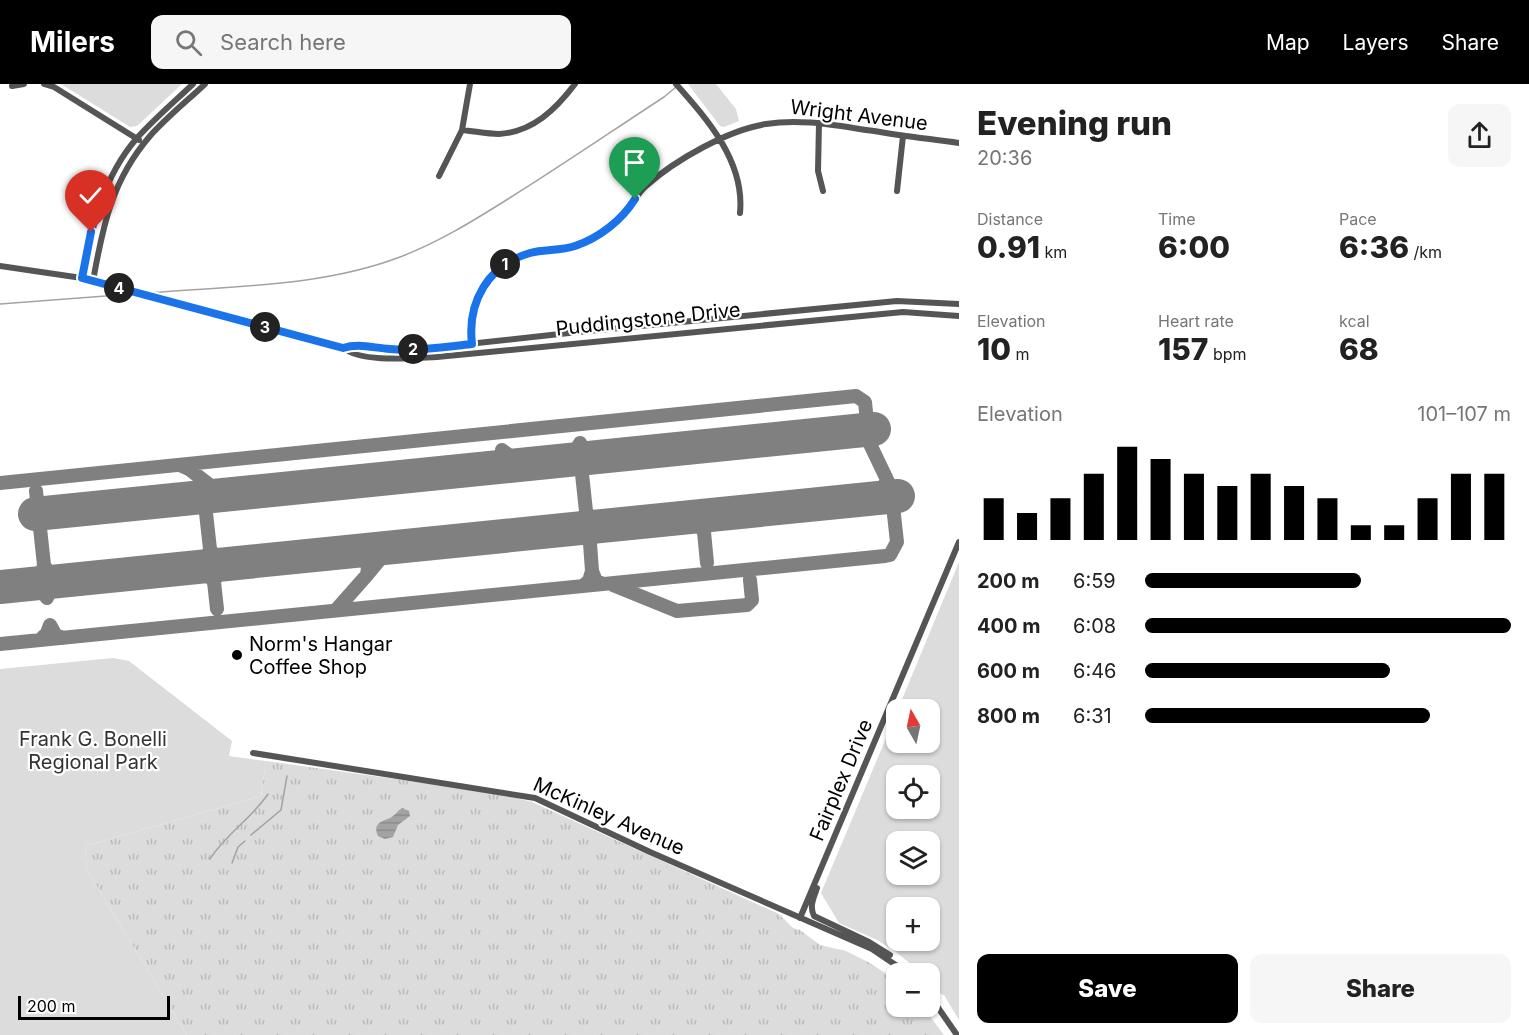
<!DOCTYPE html>
<meta charset="utf-8">
<style>
:root{--surface:#fff;--page:#f6f6f6;--text:#222;--muted:#767676;--accent:#000}
body{margin:0;font-family:Inter,sans-serif;background:var(--page);color:var(--text);height:100vh;display:flex;flex-direction:column;font-size:22px;white-space:nowrap}
*{box-sizing:border-box;margin:0}
p{font-size:20px;color:var(--muted)}
.icon{flex:none;width:33px;height:33px;fill:none;stroke:currentColor;stroke-width:2;stroke-linecap:round;stroke-linejoin:round}
.map{position:relative;flex:1;overflow:hidden}
.sheet{display:flex;flex-direction:column;background:var(--surface);width:570px}
.sheet>*{flex:none}
.needle{width:39px;rotate:351deg}
.controls{position:absolute;left:886px;top:615px;display:grid;gap:12px}
.controls a{display:grid;place-items:center;width:54px;height:54px;border-radius:12px;background:var(--surface);box-shadow:0 2px 4px #0004;font-size:30px}
.scale{position:absolute;left:18px;bottom:15px;width:152px;box-sizing:border-box;padding-left:6px;border:3px solid #000;border-top:0;font-size:16px;line-height:21px;white-space:nowrap;color:#000;-webkit-text-stroke:4px #fff;paint-order:stroke}
.pin{position:absolute;display:grid;place-items:center;width:51px;height:51px;color:#fff;margin:-62px -26px;border-radius:50% 50% 50% 0;rotate:-45deg;box-shadow:0 0 6px #0007}
.pin .icon{rotate:45deg}
.km{position:absolute;width:30px;height:30px;margin:-15px;border-radius:50%;background:#222;color:#fff;font-size:16px;line-height:30px;text-align:center}
.round{display:grid;place-items:center;flex:none;width:63px;height:63px;border-radius:12px;background:var(--page)}
.overview{display:flex;align-items:center;justify-content:space-between;height:102px;padding:0 18px}
h1{font-size:33px;font-weight:800;line-height:45px}
.stats{display:grid;grid-template-columns:repeat(3,1fr);gap:9px;height:102px;padding:6px 18px}
.stats div{display:grid;align-content:center}
.stats b{font-size:30px;font-weight:800}
.stats small{font-size:16px;font-weight:400}
.stats p{font-size:16px}
.chart{height:168px;padding:12px 18px}
.chart p{display:flex;justify-content:space-between}
.chart svg{width:100%;height:108px;margin-top:6px;stroke:var(--accent);stroke-width:6}
.action{display:flex;gap:12px;margin-top:auto;padding:12px 18px}
.action a{flex:1;height:69px;border-radius:12px;background:var(--accent);color:#fff;font-size:24px;font-weight:800;line-height:69px;text-align:center}
.action a+a{background:var(--page);color:var(--text)}
ul{padding:0 18px;list-style:none;font-size:20px}
li{display:grid;grid-template-columns:96px 72px 1fr;align-items:center;height:45px}
li i{height:15px;border-radius:8px;background:var(--accent)}
header{display:flex;align-items:center;gap:36px;box-sizing:border-box;height:84px;padding:0 30px;background:var(--accent);color:#fff}
header strong{font-size:28px}
nav{display:flex;gap:33px;margin-inline-start:auto;font-size:21px}
.search{width:420px;height:54px;background:var(--page);display:flex;align-items:center;gap:15px;box-sizing:border-box;padding:0 21px;border-radius:12px;color:var(--muted);font-size:22px}
main{display:flex;flex:1;min-height:0}
.map>svg:first-child{display:block}
.grass{fill:url(#grass-tufts)}
.park{fill:#dcdcdc;fill-rule:evenodd}
.water{fill:url(#water-rules)}
.lines{fill:none;stroke-linecap:round;stroke-linejoin:round}
.stream{stroke:#a3a3a3;stroke-width:1.5}
.taxiway{stroke:#808080;stroke-width:14}
.runway{stroke:#808080;stroke-width:34}
.minor{stroke:#555;stroke-width:6}
.route-casing{stroke:#fff;stroke-width:12}
.route{stroke:#1a73e8;stroke-width:8}
.poi-dot{fill:#000;stroke:#fff;stroke-width:2}
.labels{text-anchor:middle;stroke-width:4.5;stroke-linejoin:round;paint-order:stroke}
.street-label{font-size:20px;fill:#000;stroke:#fff}
.poi-label{font-size:20px;fill:#000;stroke:#fff;text-anchor:start}
.park-label{font-size:20px;fill:#333;stroke:#fff}
</style>
<header>
<strong>Milers</strong>
<div class="search"><svg class="icon" aria-label="search" viewBox="0 0 24 24"><circle cx="10" cy="10" r="6"/><path d="M15 15l6 6"/></svg>Search here</div>
<nav><a>Map</a><a>Layers</a><a>Share</a></nav>
</header>
<main>
<div class="map">
<svg width="959" height="951" viewBox="0 0 959 951">
<defs>
<pattern id="grass-tufts" width="24" height="20" patternUnits="userSpaceOnUse" patternTransform="scale(1.5)"><rect width="24" height="20" fill="#dcdcdc"/><path d="M3 7l-1-3M5 7V3M7 7l1-3M15 17l-1-3M17 17v-4M19 17l1-3" fill="none" stroke="#bbb"/></pattern>
<pattern id="water-rules" width="6" height="5" patternUnits="userSpaceOnUse" patternTransform="scale(1.5)"><rect width="6" height="5" fill="#a3a3a3"/><path d="M0 2.5h6" fill="none" stroke="#8b8b8b"/></pattern>
</defs>
<rect width="100%" height="100%" fill="#fff"/>
<path class="grass" d="M266,677L496,709L532,718L779,830L793,844L800,846L820,861L846,867L870,879L897,897V922L923,923L944,951H187L87,786L85,762L261,712Z"/>
<path class="park" d="M61,0H182L137,42L130,43Z
M688,0H716L736,25L739,37L724,43L720,42Z
M959,478V936L944,911L941,910L930,898V890L922,889L896,868L877,856L839,839L821,809L897,628V658H930V626L898,625ZM897,692H930V724H897ZM897,758H930V790H897ZM897,824H930V856H897Z
M113,574L129,577L232,657L229,672L266,677L261,712L85,762L87,786L187,951H0V585Z"/>
<path class="water" d="M402,724L409,727L410,732L398,741L393,753L385,755L378,752C373,740 380,738 390,734C394,732 398,727 402,724Z"/>
<g class="lines">
<path class="stream" d="M149,209C232,202 321,203 400,173C439,158 473,137 508,115C561,82 612,47 664,13L676,3
M0,220L132,210
M251,751L281,726L287,692
M210,775C226,750 252,734 268,710
M232,779L238,763L245,757"/>
<path class="taxiway" d="M565,376L576,380L582,390L588,379L597,373
M565,376L574,370L580,359L585,367L597,373
M180,381L189,385L220,409L227,411
M495,383L502,378L504,372L502,366L514,375L530,380
M582,390L586,427
M0,399L856,312L865,318L869,358L891,404L897,458L890,471L885,472L0,560
M36,407L44,481
M879,414L886,403V393
M186,415C197,417 202,419 206,429C209,415 217,414 229,410
M206,429L210,465
M687,433L696,437L704,448L708,436L714,431
M572,444L583,450L590,459L592,452L602,442
M575,444L584,436L586,427L591,435L599,442
M704,448L707,479
M590,459L592,487
M350,467L364,474L368,483L367,491L386,468L402,462
M44,481L51,493L61,497L51,504L47,514L40,505L31,500L41,492Z
M193,484L207,475L210,465L217,476L229,480
M193,484L205,486L214,498L218,487L229,480
M214,498L217,525
M613,501L677,527L747,521L752,516L750,496
M583,502L589,497L592,487L596,497L603,500
M336,526L367,491
M40,556L47,549L50,541L55,550L62,554"/>
<path class="runway" d="M35,430L874,345
M0,503L898,412"/>
<path class="minor" d="M44,0L54,3L139,56
M676,0C708,36 745,78 740,129
M12,2L24,0
M819,39L818,87L823,107
M462,46C474,47 487,50 499,50C533,48 556,25 575,0
M439,92L462,46L470,0
M897,107L903,52
M0,182L82,194L343,264C362,279 412,274 437,273L903,228L959,232
M82,194C92,144 102,94 137,54C154,35 174,18 193,0
M93,197C103,141 112,96 150,52C167,33 187,17 205,0
M472,263C470,239 472,214 488,195C518,160 549,175 583,159C600,151 618,138 630,123C635,116 639,108 646,102C675,76 728,46 766,40C802,34 838,42 874,47C902,52 931,55 959,59
M343,264L354,260L390,265L450,262L578,248L897,217L959,220
M253,669L535,714L650,768L872,865L909,890
M817,804C814,813 809,822 814,832L869,858L890,871
M800,834L959,458
M930,912L957,951"/>
</g>
<g class="lines">
<g class="route-casing">
<path id="route" d="M91,148L82,194L343,264C359,259 373,264 390,265C417,267 445,263 472,260C467,218 488,181 530,169C545,165 560,167 575,162C599,154 622,136 635,115"/>
</g>
<use href="#route" class="route"/>
</g>
<circle class="poi-dot" cx="237" cy="571" r="6"/>
<g class="labels">
<g class="street-label">
<text transform="translate(859 31) rotate(7)" y="7">Wright Avenue</text>
<text transform="translate(648 235) rotate(-6)" y="7">Puddingstone Drive</text>
<text transform="translate(841 696) rotate(-67)" y="7">Fairplex Drive</text>
<text transform="translate(609 732) rotate(24)" y="7">McKinley Avenue</text>
</g>
<g class="poi-label">
<text x="249" y="567">Norm's Hangar<tspan x="249" dy="23">Coffee Shop</tspan></text>
</g>
<g class="park-label">
<text x="93" y="662">Frank G. Bonelli<tspan x="93" dy="23">Regional Park</tspan></text>
</g>
</g>
</svg>
<div class="controls">
<a><svg class="needle" viewBox="-14 -14 28 28"><path d="M0-13l5 13h-10z" fill="#e53935"/><path d="M0 13l5-13h-10z" fill="#767676"/></svg></a>
<a><svg class="icon" aria-label="locate" viewBox="0 0 24 24"><circle cx="12" cy="12" r="6"/><path d="M12 2v4M12 18v4M2 12h4M18 12h4"/></svg></a>
<a><svg class="icon" aria-label="layers" viewBox="0 0 24 24"><path d="M12 4l9 5-9 5-9-5zM3 14l9 5 9-5"/></svg></a>
<a>+</a>
<a>−</a>
</div>
<div class="scale">200 m</div>
<div class="pin" style="left:635px;top:115px;background:#1e9e55"><svg class="icon" aria-label="arrive" viewBox="0 0 24 24"><path d="M6 21V4h12l-3 4 3 4H6"/></svg></div>
<div class="pin" style="left:91px;top:148px;background:#d93025"><svg class="icon" aria-label="check" viewBox="0 0 24 24"><path d="M5 12l5 5 9-10"/></svg></div>
<b class="km" style="left:505px;top:180px">1</b>
<b class="km" style="left:413px;top:265px">2</b>
<b class="km" style="left:265px;top:243px">3</b>
<b class="km" style="left:119px;top:204px">4</b>
</div>
<section class="sheet">
<div class="overview"><div><h1>Evening run</h1><p>20:36</p></div><a class="round"><svg class="icon" aria-label="share" viewBox="0 0 24 24"><path d="M12 15V3M7 8l5-5 5 5M5 13v7h14v-7"/></svg></a></div>
<div class="stats">
<div><p>Distance</p><b>0.91<small> km</small></b></div>
<div><p>Time</p><b>6:00</b></div>
<div><p>Pace</p><b>6:36<small> /km</small></b></div>
</div>
<div class="stats">
<div><p>Elevation</p><b>10<small> m</small></b></div>
<div><p>Heart rate</p><b>157<small> bpm</small></b></div>
<div><p>kcal</p><b>68</b></div>
</div>
<div class="chart"><p><span>Elevation</span>101–107 m</p>
<svg viewBox="0 0 160 44" preserveAspectRatio="none"><path d="M5 44V27M15 44V33M25 44V27M35 44V17M45 44V6M55 44V11M65 44V17M75 44V22M85 44V17M95 44V22M105 44V27M115 44V38M125 44V38M135 44V27M145 44V17M155 44V17"/></svg>
</div>
<ul>
<li><b>200 m</b>6:59<i style="width:59%"></i></li>
<li><b>400 m</b>6:08<i style="width:100%"></i></li>
<li><b>600 m</b>6:46<i style="width:67%"></i></li>
<li><b>800 m</b>6:31<i style="width:78%"></i></li>
</ul>
<div class="action"><a>Save</a><a>Share</a></div>
</section>
</main>
